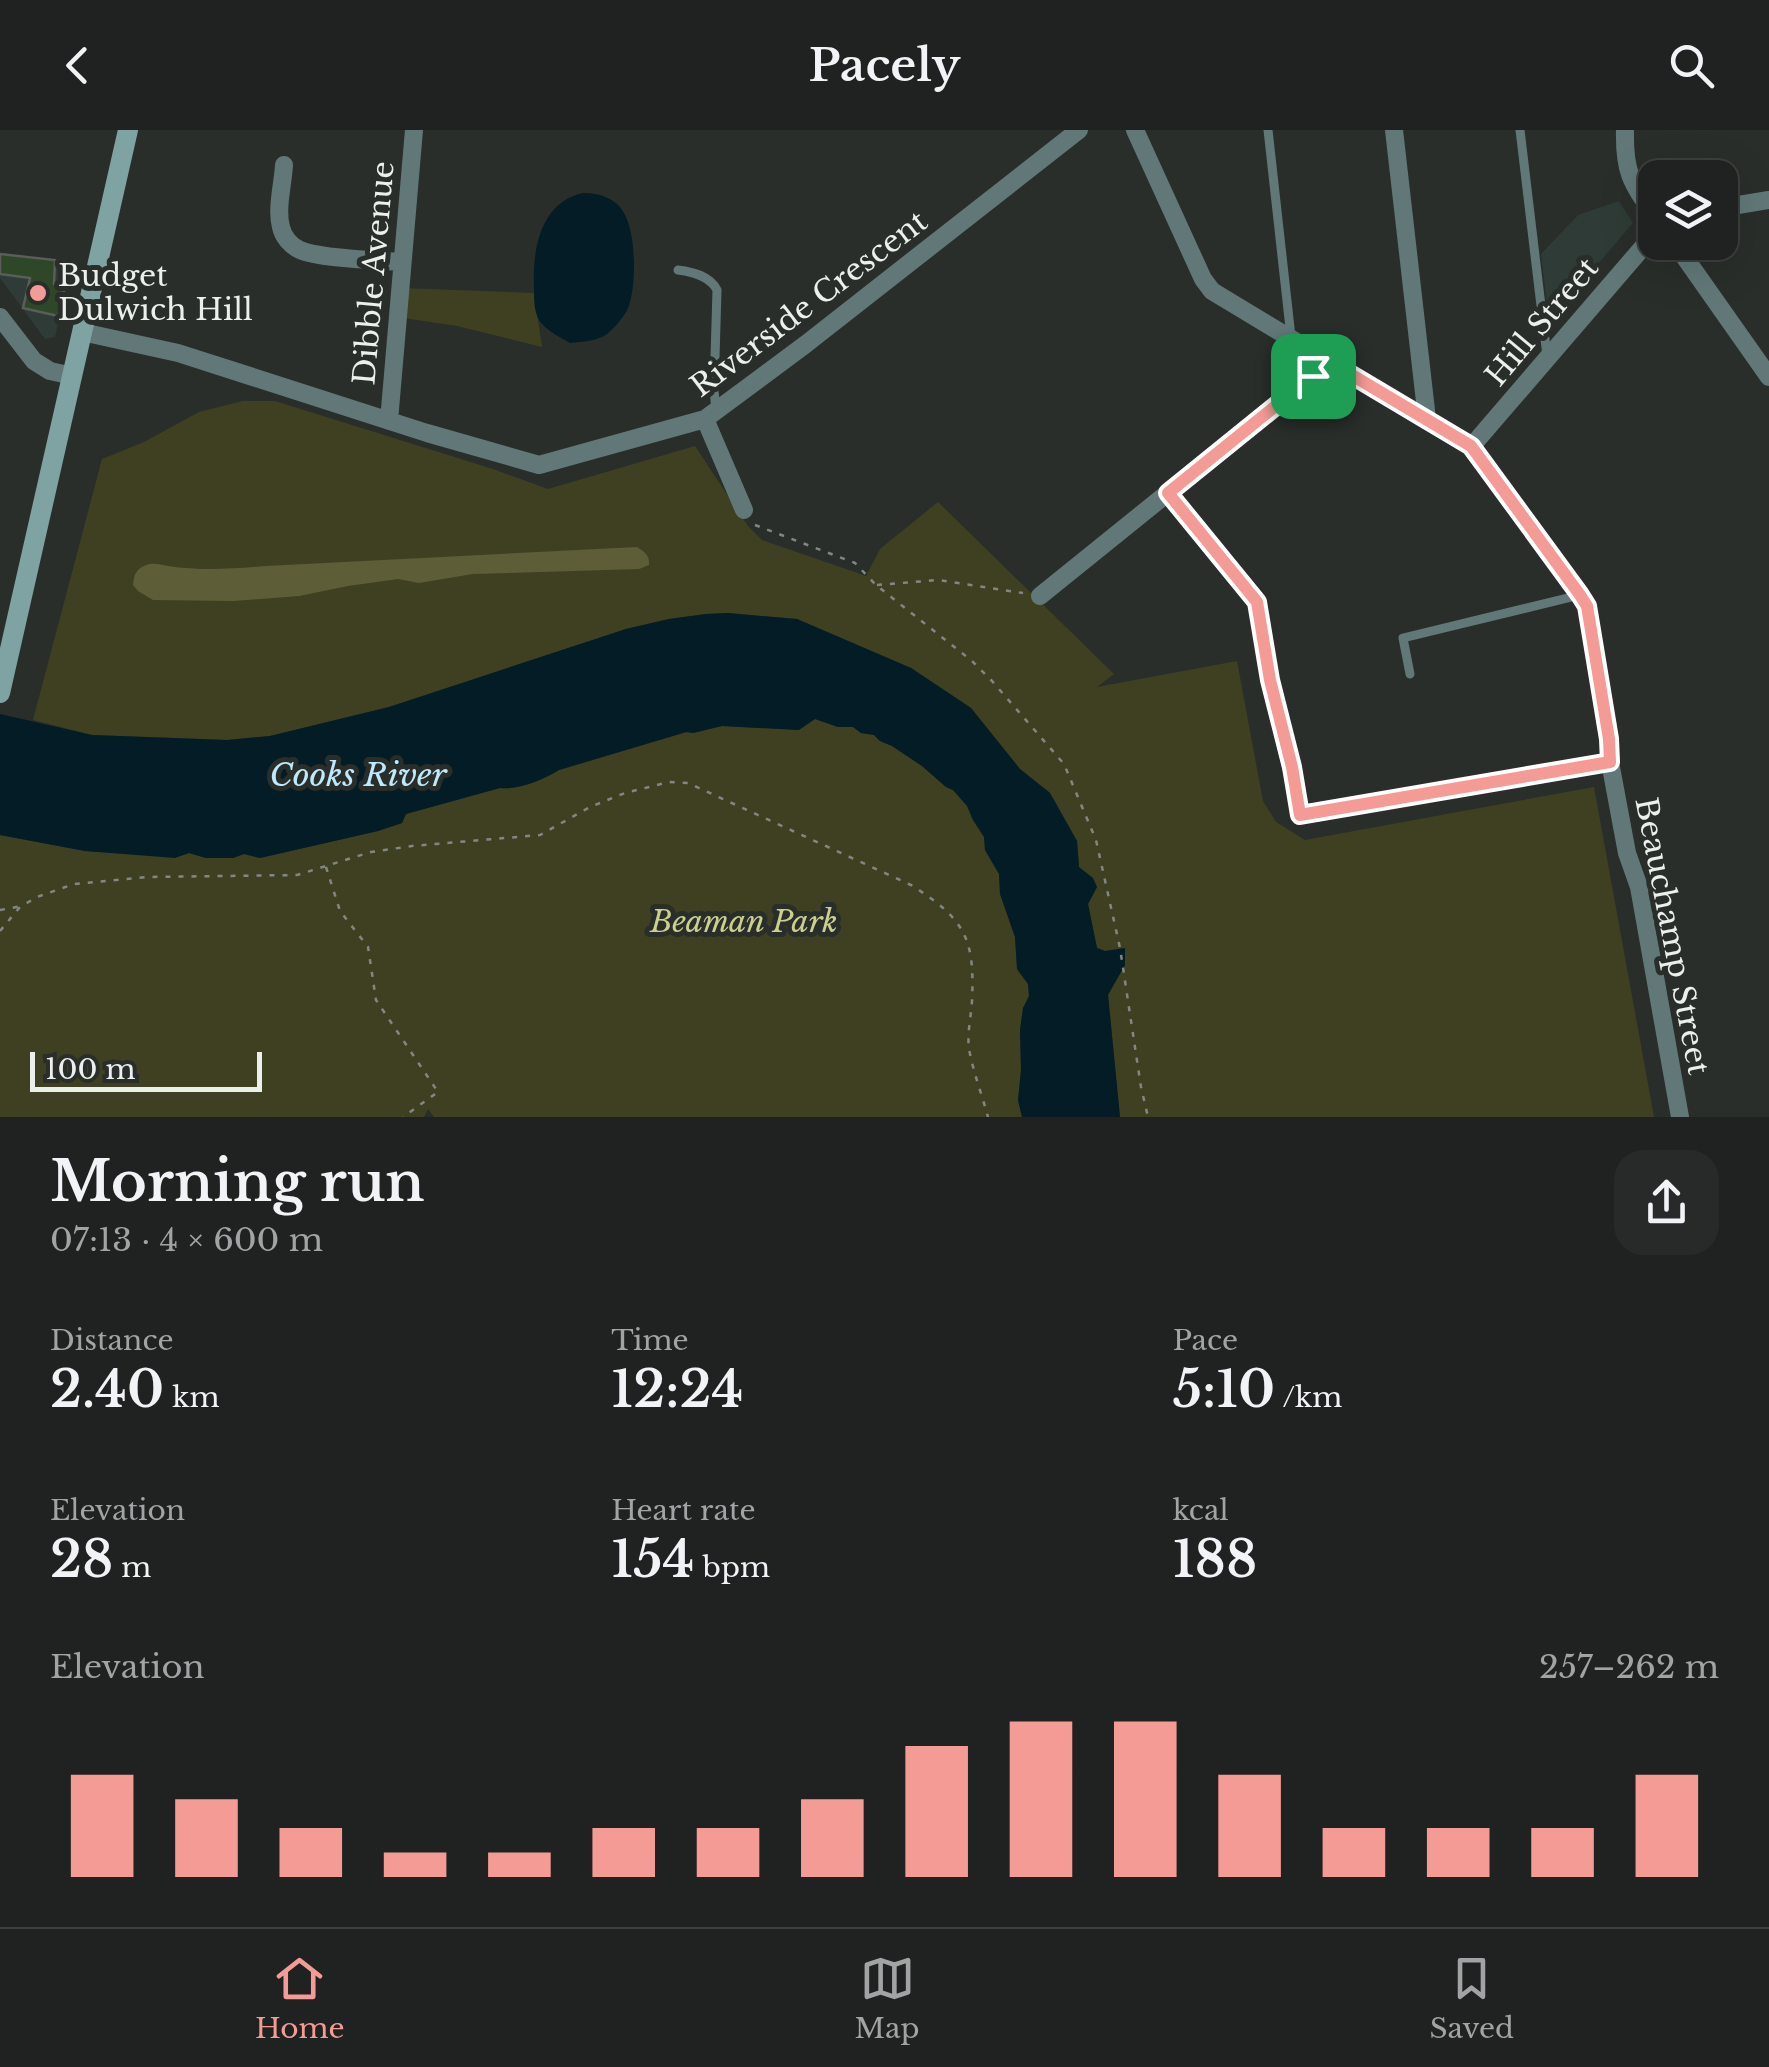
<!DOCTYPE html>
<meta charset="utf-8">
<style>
:root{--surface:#1f2220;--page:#272a29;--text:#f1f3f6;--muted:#a1a4a5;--line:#3c3f3e;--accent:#f59b96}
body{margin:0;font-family:"Libre Baskerville",serif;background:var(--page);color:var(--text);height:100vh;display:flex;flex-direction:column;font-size:38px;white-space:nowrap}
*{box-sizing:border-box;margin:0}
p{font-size:32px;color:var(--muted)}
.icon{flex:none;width:55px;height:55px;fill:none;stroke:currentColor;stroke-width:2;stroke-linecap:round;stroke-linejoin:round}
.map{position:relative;height:987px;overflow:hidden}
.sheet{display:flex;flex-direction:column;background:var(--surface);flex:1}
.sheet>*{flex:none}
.controls{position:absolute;left:1638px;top:30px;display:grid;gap:20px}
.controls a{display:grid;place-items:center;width:100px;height:100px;border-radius:20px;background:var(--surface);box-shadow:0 10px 40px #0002,0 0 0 2px var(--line);font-size:50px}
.scale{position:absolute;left:30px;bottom:25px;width:232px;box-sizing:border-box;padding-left:10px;border:5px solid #ebefed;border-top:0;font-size:28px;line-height:35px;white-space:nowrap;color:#ebefed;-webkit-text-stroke:8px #292e2b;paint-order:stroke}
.pin{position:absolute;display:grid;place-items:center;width:85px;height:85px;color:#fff;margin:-42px;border-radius:20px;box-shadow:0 5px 15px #0006}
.round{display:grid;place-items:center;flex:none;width:105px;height:105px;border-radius:30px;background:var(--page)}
.overview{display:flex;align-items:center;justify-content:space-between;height:170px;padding:0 50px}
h1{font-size:55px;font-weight:600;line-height:75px}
.figures{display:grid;grid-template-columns:repeat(3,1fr);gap:15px;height:170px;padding:10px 50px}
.figures div{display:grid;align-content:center}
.figures b{font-size:50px;font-weight:600}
.figures small{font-size:28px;font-weight:400}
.figures p{font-size:28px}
.chart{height:280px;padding:20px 50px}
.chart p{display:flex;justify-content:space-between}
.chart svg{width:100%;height:180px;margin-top:10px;stroke:var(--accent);stroke-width:6}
header{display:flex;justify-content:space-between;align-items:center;height:130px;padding:0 50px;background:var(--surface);font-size:45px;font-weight:600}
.menu{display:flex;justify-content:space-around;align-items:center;height:140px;border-top:2px solid var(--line);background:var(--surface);font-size:28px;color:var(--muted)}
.menu a{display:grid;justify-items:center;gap:5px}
.menu .current{color:var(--accent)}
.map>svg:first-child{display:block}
.built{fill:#2f3b36}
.green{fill:#3f4022}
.forest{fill:#5d5e37}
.water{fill:#041c25}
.building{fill:#2f4729;stroke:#5a5d59;stroke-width:2.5}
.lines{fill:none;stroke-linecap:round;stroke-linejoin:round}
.path{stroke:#828784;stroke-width:2.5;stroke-dasharray:5 8;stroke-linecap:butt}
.lane{stroke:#627878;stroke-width:9}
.street{stroke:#627878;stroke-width:18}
.secondary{stroke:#7fa3a3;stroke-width:20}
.route-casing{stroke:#fff;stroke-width:20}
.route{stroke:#f59b96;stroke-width:12}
.poi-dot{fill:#f59b96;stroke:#292e2b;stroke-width:4}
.labels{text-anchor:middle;stroke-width:10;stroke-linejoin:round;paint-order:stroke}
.street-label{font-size:30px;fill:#ebefed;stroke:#292e2b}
.poi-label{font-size:30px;fill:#ebefed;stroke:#292e2b;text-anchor:start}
.park-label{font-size:30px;font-style:italic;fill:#cdd08c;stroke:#292e2b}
.water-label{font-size:32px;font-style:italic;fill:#bdeafd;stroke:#292e2b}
</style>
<header><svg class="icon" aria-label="back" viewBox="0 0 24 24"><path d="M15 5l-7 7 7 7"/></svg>Pacely<svg class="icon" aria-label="search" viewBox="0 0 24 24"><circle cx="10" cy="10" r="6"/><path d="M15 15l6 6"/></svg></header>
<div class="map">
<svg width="1769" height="987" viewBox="0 0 1769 987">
<rect width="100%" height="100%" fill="#292e2b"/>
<path class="built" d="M1619,71L1633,93L1549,191L1541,124L1578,85Z
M0,124L73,131L55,207L45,209L0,148Z"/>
<path class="green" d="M399,158L534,163L542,217L457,196L397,187Z
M243,271H275L493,339L548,359L695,316L748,396L762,410L866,446L880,419L938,372L1114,544L1097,557L1237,531L1263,671L1276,692L1305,710L1594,657L1654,987H1120L1108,864L1125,835V819L1105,821L1097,818L1088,774L1097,757L1079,737L1077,711L1050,663L1020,639L971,578L911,538L797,489L728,483L706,484L669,489L626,499L389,577L270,606L227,610L92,605L33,590L102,329L144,312L199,282Z
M815,589L838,597H853L861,603L874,605L880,611L892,616L922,636L946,657L953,660L967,675L973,690L984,707L985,720L999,744L1000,764L1015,807L1017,839L1028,854L1029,866L1023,878L1020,900L1021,940L1018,970L1022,987H434L428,979L424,987H0V705L85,721L175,727L189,723L206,728H233L244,724L260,728L378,701L402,693L406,684L500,658C519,660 543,650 559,640L687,602L693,603L722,596L798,600Z"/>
<path class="forest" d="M637,417C645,422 650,426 649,435L639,439L473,444L419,453L398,449L348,456L299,466L233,471L153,470L138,461L133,455C134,446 135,440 144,436C152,432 159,434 168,436C201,441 232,439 266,436Z"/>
<path class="water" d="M583,63C599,63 616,68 624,83C636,103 637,157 628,178C625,186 610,204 602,207C594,211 580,212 570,213C560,207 545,200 539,190C534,181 534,169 534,159C532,121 540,72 583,63Z
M728,483L797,489L911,538L971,578L1020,639L1050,663L1077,711L1079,737L1093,748L1097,757L1088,774L1097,818L1105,821L1125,818V835L1108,865L1120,987H1022L1018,970L1021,940L1020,900L1023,878L1029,866L1028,854L1017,839L1015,807L1000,764L999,744L985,720L984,707L973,690L967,676L953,660L946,657L922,636L892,616L880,611L874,605L861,603L853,597H838L815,589L799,600L722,596L693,603L686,602L559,640C543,650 518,660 500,658L406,684L402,693L378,701L260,728L244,724L233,728H206L189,723L175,728L85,721L0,705V584L92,605L227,610L270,606L389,577L626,499L669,489L706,484Z"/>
<path class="building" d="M0,124L55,130L54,154L65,157L58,186L23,178L30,148L0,144Z"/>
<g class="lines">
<path class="path" d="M755,395L855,433L876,455L972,531L992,551L1064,634L1096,710L1120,818L1141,957L1148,987
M877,455L938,450L1023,463
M326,737L340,781L368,817L376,870L438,962L403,987
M0,780L22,776
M0,801L20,777L37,767L74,754L148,747L297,745L371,722L412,716L540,705L590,677L625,663L669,652L688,653L911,755C965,789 975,808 972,871C971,887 967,904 969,919C973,941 982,965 988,987"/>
<path class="lane" d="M1268,0L1291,207
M1520,0L1547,226
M678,140C693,142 710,146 717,160L714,261L716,279
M1410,544L1403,508L1580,465"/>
<path class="street" d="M1135,0L1203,149L1212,161L1471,317L1580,465L1587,476L1609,609L1610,632L1627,723L1639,757L1680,987
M1394,0L1427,289
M1625,0C1624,43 1631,52 1655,86
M284,35C283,54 276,79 281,97C283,107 291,116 300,120C320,129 377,130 401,132
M1720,78L1769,70
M1674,112L1769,247
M0,187L34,231L50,241L73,246
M82,202L178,223L427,303L539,335L705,289L806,214L1079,0
M705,289L744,380
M389,291L414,0
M1471,317L1655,103
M1169,363L1257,472L1270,550L1291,637L1301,685L1610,632
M1040,466L1330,232"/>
<path class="secondary" d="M0,563L128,0"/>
</g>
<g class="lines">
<g class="route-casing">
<path id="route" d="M1330,232L1471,316L1580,465L1587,476L1609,609L1610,632L1300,685L1292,637L1270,550L1257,472L1168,363Z"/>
</g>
<use href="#route" class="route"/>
</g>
<circle class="poi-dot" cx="38" cy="163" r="10"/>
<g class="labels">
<g class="street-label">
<text transform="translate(374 143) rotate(-85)" y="10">Dibble Avenue</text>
<text transform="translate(809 174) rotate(-37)" y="10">Riverside Crescent</text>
<text transform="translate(1542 192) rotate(-50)" y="10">Hill Street</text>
<text transform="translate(1672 806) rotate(79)" y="10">Beauchamp Street</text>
</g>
<g class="poi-label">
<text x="58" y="156">Budget<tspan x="58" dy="34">Dulwich Hill</tspan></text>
</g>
<g class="park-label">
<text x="744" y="802">Beaman Park</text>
</g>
<g class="water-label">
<text x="358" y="656">Cooks River</text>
</g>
</g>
</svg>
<div class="controls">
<a><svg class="icon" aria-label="layers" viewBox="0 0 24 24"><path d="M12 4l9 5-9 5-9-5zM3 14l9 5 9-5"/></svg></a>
</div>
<div class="scale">100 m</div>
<div class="pin" style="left:1313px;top:246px;background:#1e9e55"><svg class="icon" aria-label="arrive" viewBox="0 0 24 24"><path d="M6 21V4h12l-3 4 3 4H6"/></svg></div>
</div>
<section class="sheet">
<div class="overview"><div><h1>Morning run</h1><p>07:13 · 4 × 600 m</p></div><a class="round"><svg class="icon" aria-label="share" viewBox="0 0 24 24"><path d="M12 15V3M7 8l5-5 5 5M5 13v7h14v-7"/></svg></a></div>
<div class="figures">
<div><p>Distance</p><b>2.40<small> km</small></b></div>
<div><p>Time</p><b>12:24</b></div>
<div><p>Pace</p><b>5:10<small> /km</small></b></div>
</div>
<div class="figures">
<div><p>Elevation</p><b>28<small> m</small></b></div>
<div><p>Heart rate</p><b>154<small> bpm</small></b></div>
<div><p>kcal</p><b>188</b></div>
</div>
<div class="chart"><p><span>Elevation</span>257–262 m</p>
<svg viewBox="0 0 160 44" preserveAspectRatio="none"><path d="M5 44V19M15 44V25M25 44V32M35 44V38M45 44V38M55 44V32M65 44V32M75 44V25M85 44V12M95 44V6M105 44V6M115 44V19M125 44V32M135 44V32M145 44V32M155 44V19"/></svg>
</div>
</section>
<nav class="menu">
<a class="current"><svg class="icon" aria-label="home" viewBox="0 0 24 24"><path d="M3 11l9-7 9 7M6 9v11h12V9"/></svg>Home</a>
<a><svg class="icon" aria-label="map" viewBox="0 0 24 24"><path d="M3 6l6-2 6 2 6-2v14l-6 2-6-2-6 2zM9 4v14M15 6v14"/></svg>Map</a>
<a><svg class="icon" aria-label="saved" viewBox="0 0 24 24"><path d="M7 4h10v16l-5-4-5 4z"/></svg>Saved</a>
</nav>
